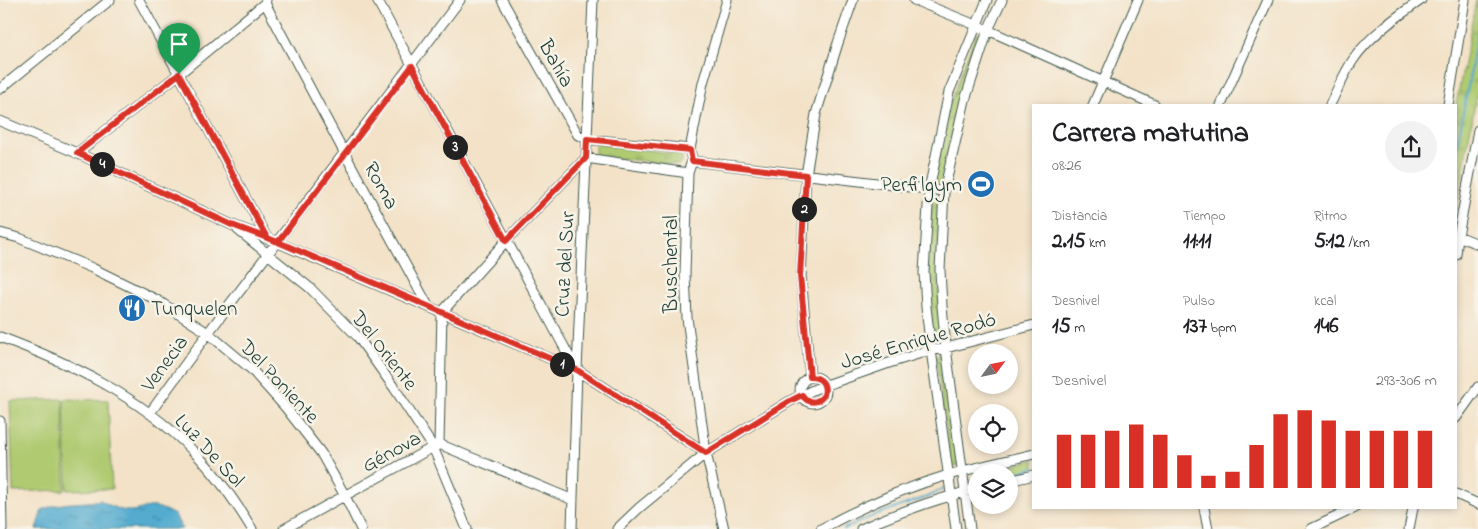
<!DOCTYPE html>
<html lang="es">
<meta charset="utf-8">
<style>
:root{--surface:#fff;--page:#f2f2f2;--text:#202124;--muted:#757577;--accent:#d93025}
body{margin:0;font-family:"Indie Flower",sans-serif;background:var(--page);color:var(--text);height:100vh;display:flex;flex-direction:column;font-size:19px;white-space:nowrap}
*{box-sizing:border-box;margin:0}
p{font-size:16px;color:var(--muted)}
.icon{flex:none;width:28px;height:28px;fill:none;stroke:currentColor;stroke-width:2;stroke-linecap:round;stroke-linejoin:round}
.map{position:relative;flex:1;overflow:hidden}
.details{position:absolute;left:1032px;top:104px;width:425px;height:405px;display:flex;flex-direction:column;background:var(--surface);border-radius:0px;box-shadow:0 2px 8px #0003}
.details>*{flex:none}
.needle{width:32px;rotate:57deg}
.buttons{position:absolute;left:968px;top:344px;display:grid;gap:10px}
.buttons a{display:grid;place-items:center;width:50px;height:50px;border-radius:50%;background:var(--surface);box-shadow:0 2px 8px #0003;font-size:25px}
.pin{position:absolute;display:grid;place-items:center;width:42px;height:42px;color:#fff;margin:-51px -21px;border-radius:50% 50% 50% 0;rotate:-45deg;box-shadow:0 0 5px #0007}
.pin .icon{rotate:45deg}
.km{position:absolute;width:25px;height:25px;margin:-12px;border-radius:50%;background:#222;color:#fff;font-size:14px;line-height:25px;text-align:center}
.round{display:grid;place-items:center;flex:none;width:52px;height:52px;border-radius:26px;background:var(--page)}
.overview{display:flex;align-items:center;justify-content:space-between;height:85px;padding:0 20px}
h1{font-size:28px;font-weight:700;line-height:38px}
.stats{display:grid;grid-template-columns:repeat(3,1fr);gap:8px;height:85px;padding:5px 20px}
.stats div{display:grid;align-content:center}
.stats b{font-size:21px;font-weight:700}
.stats small{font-size:14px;font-weight:400}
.stats p{font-size:14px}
.chart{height:140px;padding:10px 20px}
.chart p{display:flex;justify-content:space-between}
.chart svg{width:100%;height:90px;margin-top:5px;stroke:var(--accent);stroke-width:6}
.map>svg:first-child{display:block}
.grass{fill:url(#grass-tufts);stroke:#678452}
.garden{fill:#afca71;stroke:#678452}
.water{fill:url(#water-ripples);stroke:#387482}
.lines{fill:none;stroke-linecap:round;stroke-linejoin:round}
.stream{stroke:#52abcf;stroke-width:2}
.minor-casing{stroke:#3f564a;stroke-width:11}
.minor{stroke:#fff;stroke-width:9}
.route-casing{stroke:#fff;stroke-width:10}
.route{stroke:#d93025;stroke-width:6}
.labels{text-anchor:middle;stroke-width:5;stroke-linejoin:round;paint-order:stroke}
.street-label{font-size:21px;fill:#1f3d34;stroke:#f7f3e8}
.poi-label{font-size:21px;fill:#1f3d34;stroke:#f7f3e8;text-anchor:end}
</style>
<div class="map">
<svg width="1478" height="529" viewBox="0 0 1478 529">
<defs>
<pattern id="grass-tufts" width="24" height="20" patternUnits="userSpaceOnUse" patternTransform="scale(1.25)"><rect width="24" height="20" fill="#afca71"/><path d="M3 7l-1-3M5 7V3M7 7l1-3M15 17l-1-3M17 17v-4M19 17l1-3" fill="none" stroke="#8ea55e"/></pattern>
<pattern id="water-ripples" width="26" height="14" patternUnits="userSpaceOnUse" patternTransform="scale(1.25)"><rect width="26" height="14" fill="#52abcf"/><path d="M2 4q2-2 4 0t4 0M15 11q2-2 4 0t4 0" fill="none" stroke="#438ca9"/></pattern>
</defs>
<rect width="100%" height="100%" fill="#f7f3e8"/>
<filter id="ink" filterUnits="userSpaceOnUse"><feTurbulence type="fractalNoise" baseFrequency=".02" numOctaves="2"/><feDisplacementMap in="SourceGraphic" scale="10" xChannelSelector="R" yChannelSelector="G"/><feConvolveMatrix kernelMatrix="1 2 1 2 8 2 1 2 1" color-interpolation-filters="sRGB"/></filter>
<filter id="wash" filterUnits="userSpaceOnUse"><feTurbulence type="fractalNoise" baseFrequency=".0096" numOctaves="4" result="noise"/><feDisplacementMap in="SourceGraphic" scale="20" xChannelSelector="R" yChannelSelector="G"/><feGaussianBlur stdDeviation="1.12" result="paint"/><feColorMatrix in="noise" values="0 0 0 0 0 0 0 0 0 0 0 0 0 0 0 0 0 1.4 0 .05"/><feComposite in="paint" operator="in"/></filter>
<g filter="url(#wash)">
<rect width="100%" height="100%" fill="#f3e2c8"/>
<path class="grass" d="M1476,0H1478V88L1456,209V105Z
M976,33L983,35L957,108L941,184L933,183L949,106Z
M599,144L678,154L682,157V162L678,165L599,156L595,154V145Z
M931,196H939L938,269L941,341L938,343L934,340L928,270Z
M940,353L943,354L958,466H951L936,357Z
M1034,460V468L1009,475V472H985Z"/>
<path class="garden" d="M63,399L65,490L13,492L10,401Z
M64,399L108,400L112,489L67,490Z"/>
<path class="water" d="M100,500C109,505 120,511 130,511C137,511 143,508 149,507C158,505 168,512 175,515L182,529H36L42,510C63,500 79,505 100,500Z"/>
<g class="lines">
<path class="stream" d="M1456,152L1478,31
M1009,475L1034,468
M970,481H976
M844,529L875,515L930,496L944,488"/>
</g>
</g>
<g filter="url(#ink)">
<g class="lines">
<g class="minor-casing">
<path id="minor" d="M139,0L267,238
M266,0L265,3L345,154L428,306
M377,0L576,369
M502,0L578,135L587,139L690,149
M914,0L988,30L1155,105
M0,89L110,0
M1093,105L1138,0
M1221,105L1268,0
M1330,105C1337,90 1344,74 1353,60C1369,36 1398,16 1421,0
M1448,105L1465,0
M0,121L77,153L232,225L267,238L577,370L706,453
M77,153L179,74L265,3
M692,161L944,191
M238,230L310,288L358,337L395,389L433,447L467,529
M0,233L19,238L92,268L157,300L208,333L251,369L286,408L321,453L345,496L361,529
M1458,236L1478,244
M1456,255L1458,236L1478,130
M0,337C70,363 139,396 192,450C216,473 235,501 252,529
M810,377L801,276L806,175L816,114L838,43L853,0
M800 390a13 13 0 1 1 26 0a13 13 0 1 1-26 0Z
M150,413L208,333L460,0
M1456,418L1478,387
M0,421L2,529
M439,444L442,312L506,241L586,158L688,173
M439,444L573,500
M1009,481L1034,475
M1456,494L1478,504
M1204,508L1208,529
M284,529L437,445
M572,529L577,370L593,0
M617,529L639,508L706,453L790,401L815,389L889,363L931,350L946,348L1034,325
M724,529L706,453L687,318L685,274L688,173L692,161L690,149L703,83L727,0
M821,529C861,507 904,488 948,475C976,467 1005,461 1034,454
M861,529C898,512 937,499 976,489
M956,529L931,350L926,307L924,272L929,190L949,92L987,0
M970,529L946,348L942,306L940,270L944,191L965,100L988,30L1002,0
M1311,529L1355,508
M1409,529L1413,508"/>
</g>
<use href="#minor" class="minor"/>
</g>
</g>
<g class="lines" filter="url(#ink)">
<g class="route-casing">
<path id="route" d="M179,74L267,238L278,242L577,370L706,453L790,401L802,395C808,404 818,404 824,395C827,384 821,377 810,377L800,276L806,175L692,161L690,150L587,139L586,158L506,241L412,66L278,242L232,225L77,153L179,74"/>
</g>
<use href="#route" class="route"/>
</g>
<defs>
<g id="stadium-disc" transform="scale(1.4375)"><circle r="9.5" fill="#1f6fb2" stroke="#f7f3e8"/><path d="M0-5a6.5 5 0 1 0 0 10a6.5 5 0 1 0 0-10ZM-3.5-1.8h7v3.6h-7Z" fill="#fff"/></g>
<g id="restaurant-disc" transform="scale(1.4375)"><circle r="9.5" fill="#1f6fb2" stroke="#f7f3e8"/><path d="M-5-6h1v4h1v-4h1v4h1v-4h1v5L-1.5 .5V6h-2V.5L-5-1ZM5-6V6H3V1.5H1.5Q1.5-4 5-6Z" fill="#fff"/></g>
</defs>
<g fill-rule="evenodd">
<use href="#stadium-disc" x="981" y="184"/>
<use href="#restaurant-disc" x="132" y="308"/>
</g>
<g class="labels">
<g class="street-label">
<text transform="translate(557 63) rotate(61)" y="7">Bahía</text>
<text transform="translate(382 185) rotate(61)" y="7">Roma</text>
<text transform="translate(564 264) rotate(-87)" y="7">Cruz del Sur</text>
<text transform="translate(670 264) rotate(-90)" y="7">Buschental</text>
<text transform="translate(918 340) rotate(-16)" y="7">José Enrique Rodó</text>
<text transform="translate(385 350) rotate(52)" y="7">Del Oriente</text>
<text transform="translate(164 363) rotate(-54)" y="7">Venecia</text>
<text transform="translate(280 381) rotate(47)" y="7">Del Poniente</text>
<text transform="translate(210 450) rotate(47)" y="7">Luz De Sol</text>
<text transform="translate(391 451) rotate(-29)" y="7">Génova</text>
</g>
<g class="poi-label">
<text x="962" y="191">Perfilgym</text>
<text x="151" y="315" text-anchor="start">Tunquelen</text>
</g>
</g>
</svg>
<div class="buttons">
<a><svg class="needle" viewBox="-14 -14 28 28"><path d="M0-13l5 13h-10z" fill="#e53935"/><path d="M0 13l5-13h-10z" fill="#757577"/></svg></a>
<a><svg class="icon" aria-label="locate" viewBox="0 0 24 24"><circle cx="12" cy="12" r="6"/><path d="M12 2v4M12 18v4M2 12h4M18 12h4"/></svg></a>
<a><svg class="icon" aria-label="layers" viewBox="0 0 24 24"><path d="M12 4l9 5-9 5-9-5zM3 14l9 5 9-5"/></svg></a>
</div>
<div class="pin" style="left:179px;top:74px;background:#1e9e55"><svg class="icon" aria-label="arrive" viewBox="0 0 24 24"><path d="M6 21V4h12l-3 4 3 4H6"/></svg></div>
<b class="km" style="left:562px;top:364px">1</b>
<b class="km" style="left:804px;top:209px">2</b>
<b class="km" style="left:455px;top:147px">3</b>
<b class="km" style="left:102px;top:164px">4</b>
<section class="details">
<div class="overview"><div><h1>Carrera matutina</h1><p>08:26</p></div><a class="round"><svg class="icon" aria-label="share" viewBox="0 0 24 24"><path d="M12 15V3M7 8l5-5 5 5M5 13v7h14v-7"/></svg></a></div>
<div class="stats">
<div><p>Distancia</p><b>2.15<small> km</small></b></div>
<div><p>Tiempo</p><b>11:11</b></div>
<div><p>Ritmo</p><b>5:12<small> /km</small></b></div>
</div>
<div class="stats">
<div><p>Desnivel</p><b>15<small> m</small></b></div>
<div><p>Pulso</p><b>137<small> bpm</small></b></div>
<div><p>kcal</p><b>146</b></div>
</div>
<div class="chart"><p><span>Desnivel</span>293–306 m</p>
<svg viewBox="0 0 160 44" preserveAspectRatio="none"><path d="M5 44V18M15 44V18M25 44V16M35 44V13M45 44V18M55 44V28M65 44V38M75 44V36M85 44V23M95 44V8M105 44V6M115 44V11M125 44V16M135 44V16M145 44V16M155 44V16"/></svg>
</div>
</section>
</div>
